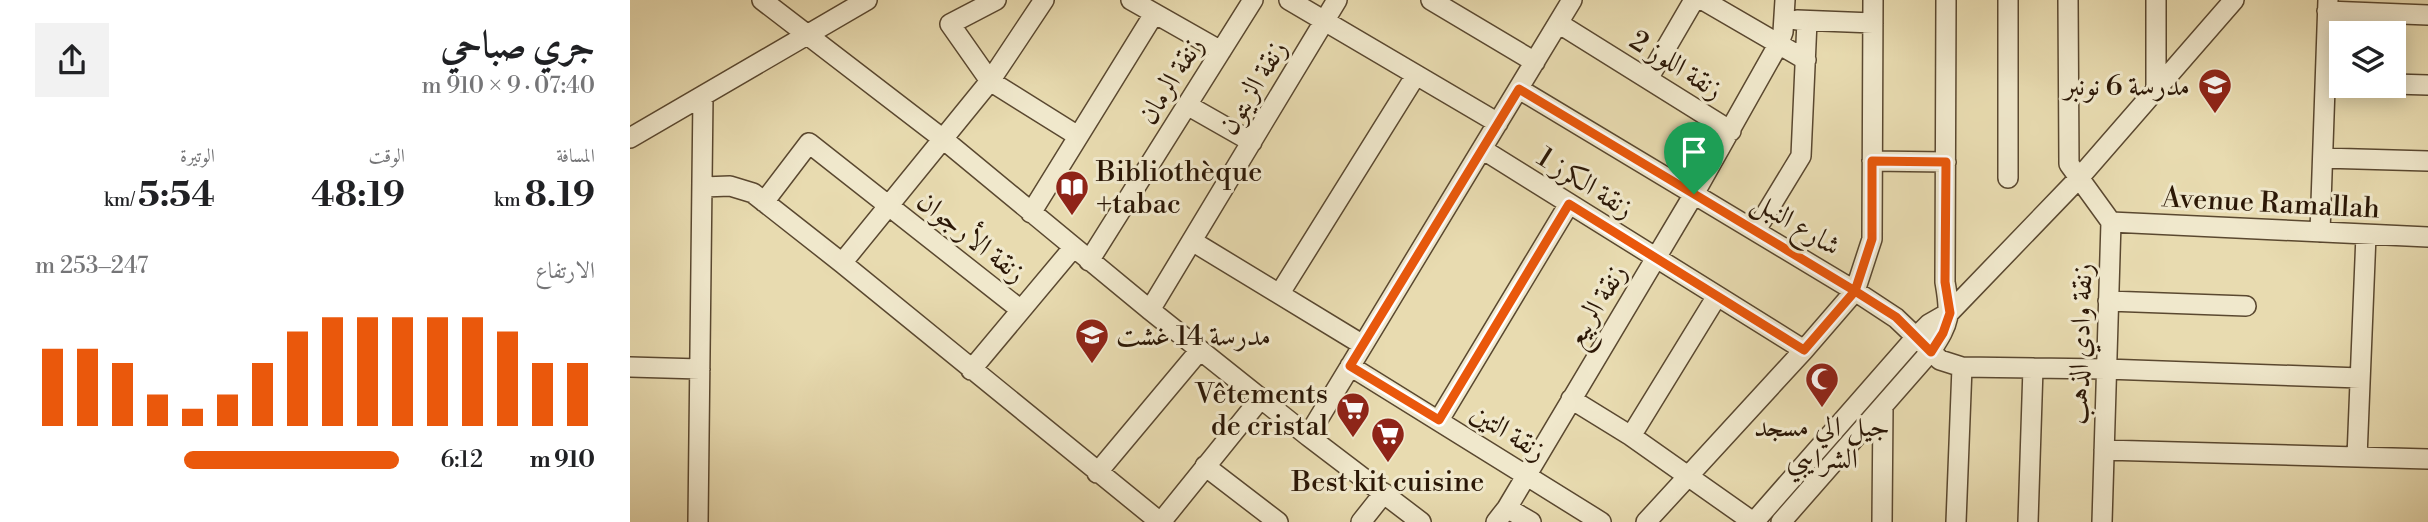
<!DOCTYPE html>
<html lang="ar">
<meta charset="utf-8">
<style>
:root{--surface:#fff;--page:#f2f2f2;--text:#202124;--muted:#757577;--accent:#ea580c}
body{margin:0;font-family:"Libre Bodoni",Amiri,serif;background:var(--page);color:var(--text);direction:rtl;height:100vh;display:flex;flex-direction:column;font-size:26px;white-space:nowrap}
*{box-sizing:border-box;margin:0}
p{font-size:23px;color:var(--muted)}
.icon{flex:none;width:38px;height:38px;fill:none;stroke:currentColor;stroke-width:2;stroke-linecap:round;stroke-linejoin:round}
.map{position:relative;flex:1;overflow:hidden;direction:ltr}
.drawer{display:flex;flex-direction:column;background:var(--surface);width:630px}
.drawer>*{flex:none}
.fabs{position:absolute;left:1699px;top:21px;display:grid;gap:14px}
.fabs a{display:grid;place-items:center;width:77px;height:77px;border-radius:0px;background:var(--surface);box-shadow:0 4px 18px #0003;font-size:35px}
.pin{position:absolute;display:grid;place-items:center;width:60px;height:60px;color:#fff;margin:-72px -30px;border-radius:50% 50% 50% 0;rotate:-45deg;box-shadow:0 0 7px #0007}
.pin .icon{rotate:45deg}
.round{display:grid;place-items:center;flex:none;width:74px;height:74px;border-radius:0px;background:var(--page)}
.overview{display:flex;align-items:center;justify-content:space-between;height:119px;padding:0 35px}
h1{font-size:38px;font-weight:800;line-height:52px}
.metrics{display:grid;grid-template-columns:repeat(3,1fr);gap:10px;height:119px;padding:7px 35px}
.metrics div{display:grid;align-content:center}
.metrics b{font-size:35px;font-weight:800}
.metrics small{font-size:19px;font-weight:400}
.metrics p{font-size:19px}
.chart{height:196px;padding:14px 35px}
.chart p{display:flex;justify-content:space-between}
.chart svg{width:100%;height:126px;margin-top:7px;stroke:var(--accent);stroke-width:6}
ul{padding:0 35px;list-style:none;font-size:23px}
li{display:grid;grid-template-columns:112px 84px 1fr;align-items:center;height:52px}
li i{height:18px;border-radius:9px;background:var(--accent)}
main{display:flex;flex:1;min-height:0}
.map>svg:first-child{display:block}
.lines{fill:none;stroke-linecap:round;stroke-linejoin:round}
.minor-casing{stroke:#5a4830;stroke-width:22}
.minor{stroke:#f0e8cc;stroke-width:19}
.route-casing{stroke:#fff;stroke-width:14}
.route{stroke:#ea580c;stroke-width:9}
.labels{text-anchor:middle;stroke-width:6;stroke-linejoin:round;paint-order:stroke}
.street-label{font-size:28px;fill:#2b1706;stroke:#f0e8cc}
.poi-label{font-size:28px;fill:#2b1706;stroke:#f0e8cc;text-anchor:end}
</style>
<main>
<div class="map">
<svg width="1798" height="522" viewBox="0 0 1798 522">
<rect width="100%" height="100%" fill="#e8dbb0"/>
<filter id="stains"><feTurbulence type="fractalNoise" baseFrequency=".00286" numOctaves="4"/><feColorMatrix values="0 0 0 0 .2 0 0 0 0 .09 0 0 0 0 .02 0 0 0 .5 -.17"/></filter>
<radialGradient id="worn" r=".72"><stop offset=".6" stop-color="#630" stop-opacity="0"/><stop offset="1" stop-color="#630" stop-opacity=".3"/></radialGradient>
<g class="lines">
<g class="minor-casing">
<path id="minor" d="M132,0L313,139L520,310L678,436L791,522
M366,0L320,24L360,81L448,136
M501,0L591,51
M659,0L868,123
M801,0L905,62
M1073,0L1176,60
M1438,0L1439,164L1481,222L1472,522
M1526,0V89
M1697,11L1798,15
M1167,20L1243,23
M928,23L1101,131
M1018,79L1064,0
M1764,84L1798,85
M889,89L1225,291L1266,318L1310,360L1332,367L1476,369L1730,378
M557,105L622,142
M0,138L237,0
M852,149L1174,350
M1693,158L1798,161
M1242,161L1316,162
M1378,178V0
M73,187L100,186L123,193L212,263L530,522
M134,202L179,143L391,310
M401,213L524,14
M1481,222L1798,237
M1126,230L1171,156L1177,21
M1690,232L1698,0
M562,241L733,345
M459,261L623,0
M212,263L360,81L414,0
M650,293L786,75
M1478,301L1616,306
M520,310L707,0
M720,366L971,522
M0,367L70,369
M341,370L443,248
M941,399L1001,436L1123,522
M809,420L939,204
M678,436L942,0
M1001,436L1087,296
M1474,450L1798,459
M1727,457L1736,235
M575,466L648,522
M467,473L570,350
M877,508L901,522
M68,522L73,96
M531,522L631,398
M731,522L754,493
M866,522L877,508L1064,194L1148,45L1153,32L1155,0
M1016,522L1174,350L1225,291L1242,239L1243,0
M1124,522L1286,337L1299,324L1320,312L1449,178L1604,0
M1151,522L1301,351C1320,322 1321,316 1315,282L1316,0
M1252,522L1253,407
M1326,522L1332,367
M1398,522L1403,368"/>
</g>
<use href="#minor" class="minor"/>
</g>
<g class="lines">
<g class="route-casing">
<path id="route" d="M1064,194L889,89L720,366L809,420L939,204L1174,350L1225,291L1266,317L1301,352L1313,333L1320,313L1315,282L1316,162L1242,161V239L1225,291L1064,194"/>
</g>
<use href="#route" class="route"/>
</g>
<defs>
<g id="school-pin" transform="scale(1.75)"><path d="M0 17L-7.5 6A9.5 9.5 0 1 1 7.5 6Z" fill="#8f2418" stroke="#f0e8cc"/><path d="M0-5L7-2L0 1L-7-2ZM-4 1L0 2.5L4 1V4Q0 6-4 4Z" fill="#fff"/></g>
<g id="library-pin" transform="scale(1.75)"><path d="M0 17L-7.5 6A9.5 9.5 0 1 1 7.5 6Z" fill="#8f2418" stroke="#f0e8cc"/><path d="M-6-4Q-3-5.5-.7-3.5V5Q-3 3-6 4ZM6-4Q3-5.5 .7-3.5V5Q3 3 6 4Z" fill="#fff"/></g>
<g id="mosque-pin" transform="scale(1.75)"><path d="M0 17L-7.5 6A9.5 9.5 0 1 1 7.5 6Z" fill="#8f2418" stroke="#f0e8cc"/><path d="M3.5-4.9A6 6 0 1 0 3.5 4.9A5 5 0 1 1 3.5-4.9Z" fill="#fff"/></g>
<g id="supermarket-pin" transform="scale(1.75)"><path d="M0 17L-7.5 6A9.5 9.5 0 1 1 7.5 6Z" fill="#8f2418" stroke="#f0e8cc"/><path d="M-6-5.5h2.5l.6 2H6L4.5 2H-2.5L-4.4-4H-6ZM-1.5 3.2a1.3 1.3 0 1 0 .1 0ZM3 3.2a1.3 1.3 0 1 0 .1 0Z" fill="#fff"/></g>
</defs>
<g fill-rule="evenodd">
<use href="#school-pin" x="1585" y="85"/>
<use href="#library-pin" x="442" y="187"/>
<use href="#school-pin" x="462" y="335"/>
<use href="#mosque-pin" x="1192" y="379"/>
<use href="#supermarket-pin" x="723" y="409"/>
<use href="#supermarket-pin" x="758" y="434"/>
</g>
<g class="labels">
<g class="street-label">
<text transform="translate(1047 64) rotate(32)" y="10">زنقة اللوز 2</text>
<text transform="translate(540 80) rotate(-58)" y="10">زنقة الرمان</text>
<text transform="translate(622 87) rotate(-59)" y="10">زنقة الزيتون</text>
<text transform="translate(956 182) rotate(32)" y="10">زنقة الكرز 1</text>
<text transform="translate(1641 202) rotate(3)" y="10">Avenue Ramallah</text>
<text transform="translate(1167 223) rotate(31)" y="10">شارع النبل</text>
<text transform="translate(342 236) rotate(38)" y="10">زنقة الأرجوان</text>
<text transform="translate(965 305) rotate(-59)" y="10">زنقة الربيع</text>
<text transform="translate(1449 344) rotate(-88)" y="10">زنقة وادي الذهب</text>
<text transform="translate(879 431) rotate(32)" y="10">زنقة التين</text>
</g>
<g class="poi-label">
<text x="1560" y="95">مدرسة 6 نونبر</text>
<text x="466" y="181" text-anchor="start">Bibliothèque<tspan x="466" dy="32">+tabac</tspan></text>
<text x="486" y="345" text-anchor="start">مدرسة 14 غشت</text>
<text x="698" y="403">Vêtements<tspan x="698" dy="32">de cristal</tspan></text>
<text x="1192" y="436" text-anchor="middle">جيل الي مسجد<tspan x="1192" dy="32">الشرايبي</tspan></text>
<text x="758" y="491" text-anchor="middle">Best kit cuisine</text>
</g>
</g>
<rect width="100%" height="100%" filter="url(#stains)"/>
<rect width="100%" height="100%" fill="url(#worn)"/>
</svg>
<div class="fabs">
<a><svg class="icon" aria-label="layers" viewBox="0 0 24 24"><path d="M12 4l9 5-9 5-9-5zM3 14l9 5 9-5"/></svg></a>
</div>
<div class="pin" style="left:1064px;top:194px;background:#1e9e55"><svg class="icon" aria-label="arrive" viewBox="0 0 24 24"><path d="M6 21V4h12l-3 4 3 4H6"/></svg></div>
</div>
<section class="drawer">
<div class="overview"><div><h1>جري صباحي</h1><p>07:40 · 9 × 910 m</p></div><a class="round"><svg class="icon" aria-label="share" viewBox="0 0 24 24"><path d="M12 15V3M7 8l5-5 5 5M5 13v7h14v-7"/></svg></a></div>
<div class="metrics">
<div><p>المسافة</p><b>8.19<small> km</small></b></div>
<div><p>الوقت</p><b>48:19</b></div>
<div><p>الوتيرة</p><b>5:54<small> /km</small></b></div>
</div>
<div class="chart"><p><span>الارتفاع</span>247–253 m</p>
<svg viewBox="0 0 160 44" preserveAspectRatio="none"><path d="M5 44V17M15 44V17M25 44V22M35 44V33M45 44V38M55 44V33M65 44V22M75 44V11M85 44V6M95 44V6M105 44V6M115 44V6M125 44V6M135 44V11M145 44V22M155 44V22"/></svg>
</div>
<ul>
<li><b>910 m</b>6:12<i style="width:59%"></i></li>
</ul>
</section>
</main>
